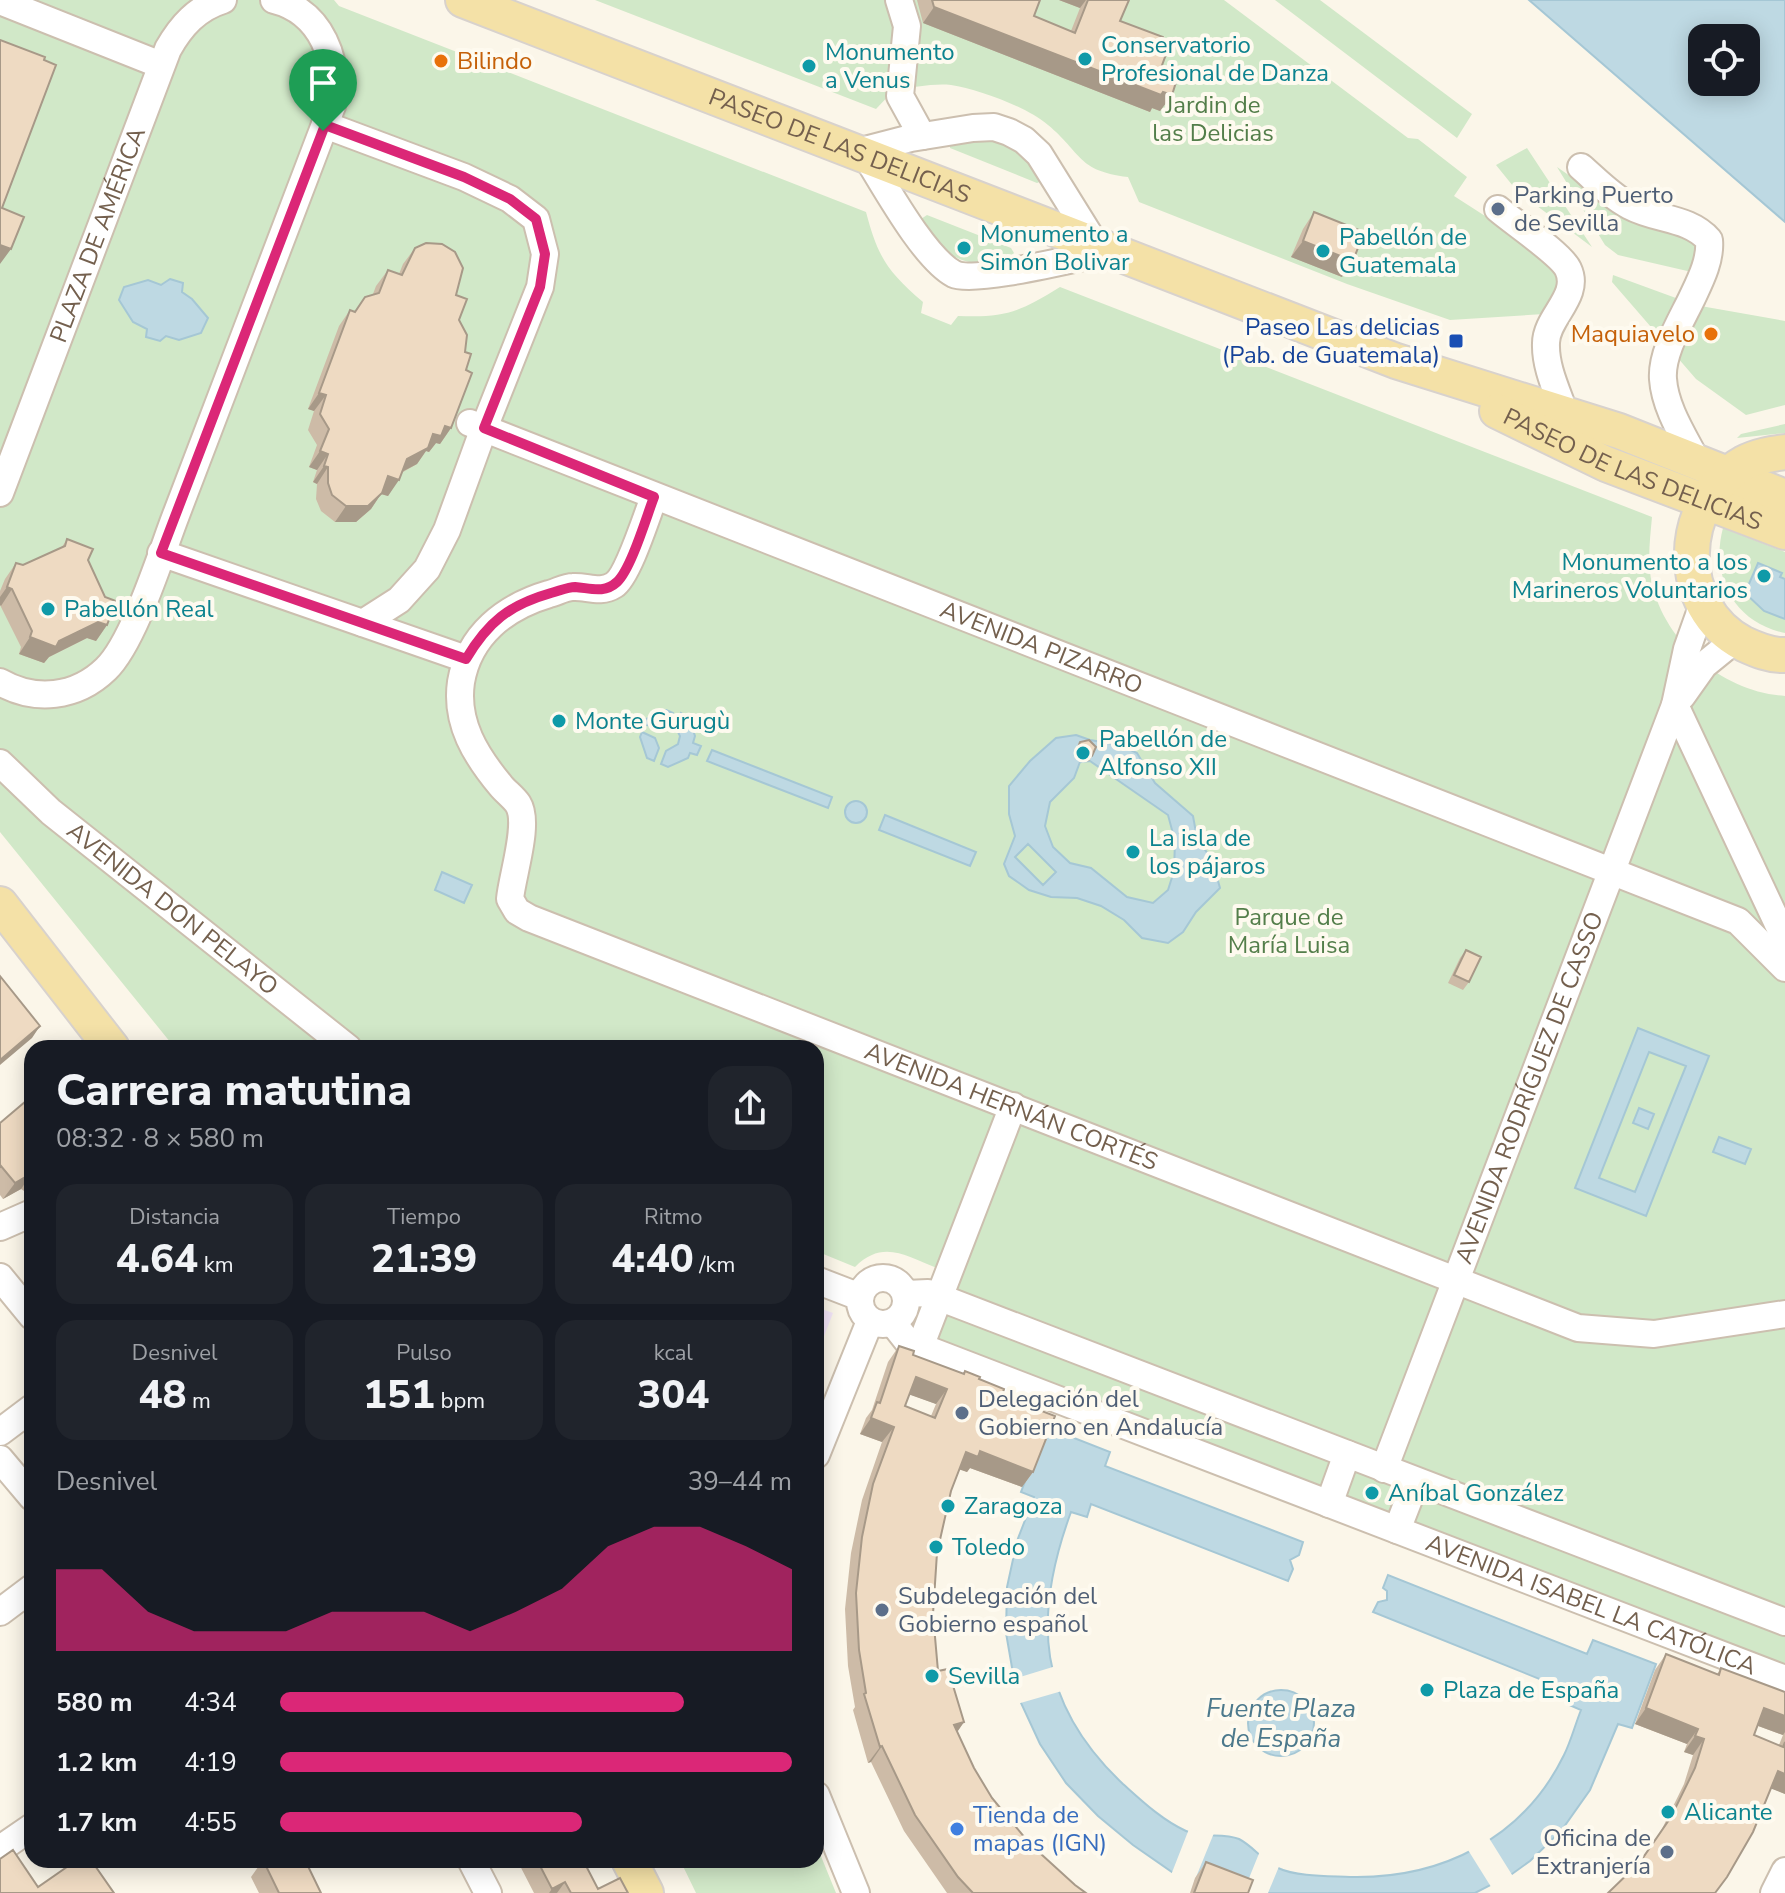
<!DOCTYPE html>
<html lang="es">
<meta charset="utf-8">
<style>
:root{--surface:#171b24;--page:#20242c;--text:#f1f3f6;--muted:#9ea1a6;--accent:#db2777}
body{margin:0;font-family:"Nunito Sans",sans-serif;background:var(--page);color:var(--text);height:100vh;display:flex;flex-direction:column;font-size:30px;white-space:nowrap}
*{box-sizing:border-box;margin:0}
p{font-size:26px;color:var(--muted)}
.icon{flex:none;width:44px;height:44px;fill:none;stroke:currentColor;stroke-width:2;stroke-linecap:round;stroke-linejoin:round}
.map{position:relative;flex:1;overflow:hidden}
.drawer{position:absolute;left:24px;top:1040px;width:800px;height:828px;display:flex;flex-direction:column;background:var(--surface);border-radius:24px;box-shadow:0 4px 20px #0003}
.drawer>*{flex:none}
.buttons{position:absolute;left:1688px;top:24px;display:grid;gap:16px}
.buttons a{display:grid;place-items:center;width:72px;height:72px;border-radius:16px;background:var(--surface);box-shadow:0 4px 20px #0003;font-size:40px}
.pin{position:absolute;display:grid;place-items:center;width:68px;height:68px;color:#fff;margin:-82px -34px;border-radius:50% 50% 50% 0;rotate:-45deg;box-shadow:0 0 8px #0007}
.pin .icon{rotate:45deg}
.round{display:grid;place-items:center;flex:none;width:84px;height:84px;border-radius:24px;background:var(--page)}
.summary{display:flex;align-items:center;justify-content:space-between;height:136px;padding:0 32px}
h1{font-size:44px;font-weight:800;line-height:60px}
.stats{display:grid;grid-template-columns:repeat(3,1fr);gap:12px;height:136px;padding:8px 32px}
.stats div{display:grid;align-content:center;border-radius:20px;background:var(--page);text-align:center}
.stats b{font-size:40px;font-weight:800}
.stats small{font-size:22px;font-weight:400}
.stats p{font-size:22px}
.chart{height:224px;padding:16px 32px}
.chart p{display:flex;justify-content:space-between}
.chart svg{width:100%;height:144px;margin-top:8px;fill:var(--accent);opacity:.7}
ul{padding:0 32px;list-style:none;font-size:26px}
li{display:grid;grid-template-columns:128px 96px 1fr;align-items:center;height:60px}
li i{height:20px;border-radius:10px;background:var(--accent)}
.map>svg:first-child{display:block}
.education{fill:#f3e5f8}
.green{fill:#d1e8c8}
.water{fill:#bed9e3;stroke:#a5c7d5;stroke-width:2;fill-rule:evenodd}
.pier{fill:#fbf6e9}
.lines{fill:none;stroke-linecap:round;stroke-linejoin:round}
.minor-casing{stroke:#ccbfaf;stroke-width:30}
.major-casing{stroke:#d8d2cd;stroke-width:38}
.minor{stroke:#fff;stroke-width:26}
.major{stroke:#f4e1a7;stroke-width:34}
.wall{fill:#cdbba7;fill-rule:evenodd}
.shaded-wall{fill:#a79988}
.building{fill:#eedac2;stroke:#a79988;stroke-width:2;fill-rule:evenodd}
.route-casing{stroke:#fff;stroke-width:16}
.route{stroke:#db2777;stroke-width:10}
.culture-dot{fill:#0f9aa8;stroke:#fefaef;stroke-width:3}
.food-dot{fill:#e8710a;stroke:#fefaef;stroke-width:3}
.service-dot{fill:#5c6f8a;stroke:#fefaef;stroke-width:3}
.transit-dot{fill:#1a4fb4;stroke:#fefaef;stroke-width:3}
.shop-dot{fill:#3f7fe0;stroke:#fefaef;stroke-width:3}
.labels{text-anchor:middle;stroke-width:8;stroke-linejoin:round;paint-order:stroke}
.culture-label{font-size:24px;fill:#0d838f;stroke:#fefaef;text-anchor:start}
.food-label{font-size:24px;fill:#c56008;stroke:#fefaef;text-anchor:start}
.park-label{font-size:24px;fill:#537e4a;stroke:#fefaef}
.street-label{font-size:24px;fill:#74604e;stroke:#fefaef}
.service-label{font-size:24px;fill:#4e5e75;stroke:#fefaef;text-anchor:start}
.transit-label{font-size:24px;fill:#164399;stroke:#fefaef;text-anchor:end}
.shop-label{font-size:24px;fill:#366cbe;stroke:#fefaef;text-anchor:start}
.water-label{font-size:26px;font-style:italic;fill:#4c798c;stroke:#fefaef}
</style>
<div class="map">
<svg width="1785" height="1893" viewBox="0 0 1785 1893">
<rect width="100%" height="100%" fill="#fbf6e9"/>
<path class="education" d="M816,1307L833,1313L816,1357Z"/>
<path class="green" d="M0,0H334L339,6L866,212C878,258 888,272 923,302L921,313L951,325L958,316C1005,318 1020,312 1060,287L1652,517C1650,539 1647,562 1652,584C1666,644 1724,692 1785,696V1693L904,1353L937,1268C906,1256 883,1239 855,1267L816,1251V1048H175L0,832Z
M595,0H1224L1408,138L1418,139L1467,177L1454,196L1496,223L1551,268C1568,283 1553,297 1544,314L1450,320L1347,284L1139,202L1128,177C1077,171 1082,153 1048,125C1027,107 978,89 951,85C934,83 912,88 895,89L876,109Z
M1275,0H1320L1472,114L1457,138Z
M976,135L1020,148L1042,181L1037,183L950,148V143Z
M1527,148L1592,247L1517,191L1496,165Z
M1557,167L1639,224L1691,239L1700,248L1696,273L1618,255L1605,245Z
M927,215L1011,248L1014,253C1008,259 1001,260 991,262C961,268 933,248 921,219Z
M1613,275L1695,305L1785,321V405L1746,415L1696,379L1612,282Z
M1785,424V433L1737,438L1741,434Z
M1723,528L1785,552V633C1734,623 1710,576 1723,528Z
M816,1844L836,1893H696L680,1860H816Z"/>
<path class="water" d="M1529,0H1785V222ZM1702,38H1746V82H1702Z
M170,279L183,283L182,292L192,299L208,318L201,333L179,340L166,336L160,341L146,337L147,329L133,322L119,300L124,287L148,280L161,285Z
M1758,563L1782,573L1780,577L1785,579V619L1764,611L1745,593Z
M666,710L673,713L668,726L658,729L644,724L646,719Z
M681,713L689,718L695,736L693,743L701,746L697,755L690,753L688,758L668,767L661,764L666,751L678,744L680,736L676,728Z
M642,732L655,738L659,748L654,761L647,758L640,737Z
M1076,735L1090,740L1120,745L1137,753L1155,783L1193,816L1197,838L1212,860L1220,888L1196,912L1183,932L1168,943L1142,938L1124,920L1101,906L1077,898L1051,897L1029,890L1009,876L1004,864L1015,836L1009,814V786L1030,761L1056,738ZM1090,761L1168,815L1175,841L1174,871L1168,890L1153,903L1127,897L1091,868L1070,863L1053,847L1045,826L1050,802L1074,778L1080,762ZM1028,844L1056,872L1043,885L1015,857Z
M712,750L832,797L828,808L707,761Z
M845 812a11 11 0 1 1 22 0a11 11 0 1 1-22 0Z
M885,815L976,852L970,866L879,830Z
M442,872L472,885L464,903L435,890Z
M1638,1028L1709,1056L1646,1216L1575,1188ZM1649,1052L1686,1066L1635,1192L1599,1178Z
M1639,1108L1654,1114L1648,1129L1633,1123Z
M1719,1137L1751,1149L1745,1164L1713,1152Z
M1046,1427L1110,1452L1105,1466L1303,1542L1299,1555L1290,1560L1293,1569L1288,1581L1091,1504L1087,1517L1071,1512C1032,1618 1037,1703 1123,1784C1142,1801 1162,1820 1186,1831C1202,1839 1223,1832 1239,1839C1253,1846 1264,1862 1278,1868C1297,1877 1330,1876 1350,1877C1441,1879 1523,1839 1564,1755C1571,1741 1575,1725 1581,1710L1567,1704L1572,1692L1373,1612L1378,1602L1387,1600V1591L1383,1588L1388,1575L1587,1654L1593,1640L1656,1664L1632,1728L1618,1724L1590,1790L1561,1831L1530,1861L1512,1874L1475,1893H1234L1172,1872L1133,1845L1098,1816L1066,1783L1040,1744L1021,1703L1014,1679L1006,1633L1007,1587L1017,1541L1034,1497L1021,1492Z
M1248 1723a33 33 0 1 1 66 0a33 33 0 1 1-66 0Z"/>
<path class="pier" d="M1056,1666L1062,1691L1017,1704L1010,1680Z
M1189,1829L1214,1833L1194,1882L1171,1875Z
M1489,1838L1514,1878L1493,1890L1468,1850Z
M1260,1851L1280,1864L1268,1893H1243Z"/>
<g class="lines">
<g class="minor-casing">
<g id="minor">
<path d="M899,0L907,26L900,96L922,136"/>
<path d="M0,1L161,65"/>
<path d="M325,125L464,177L510,199L536,219L545,254L540,287L484,428L447,530L427,569L399,600L363,623"/>
<path d="M857,152L911,138L973,128L994,127L1009,132L1024,140L1039,154L1095,244"/>
<path d="M866,156C885,186 924,258 954,274C974,284 1083,256 1111,251"/>
<path d="M1581,167C1596,180 1612,197 1630,206C1656,220 1689,217 1709,240C1711,260 1700,281 1692,298C1681,321 1661,353 1663,379C1665,409 1685,438 1698,464"/>
<path d="M1498,209C1513,222 1561,254 1568,269C1581,296 1546,317 1546,343C1545,367 1557,391 1565,414"/>
<path id="s1" d="M470,423L1738,921L1785,968"/>
<path id="s2" d="M0,493L168,49C181,26 197,8 223,0"/>
<path id="s3" d="M654,497C647,515 628,576 614,585C600,594 587,586 573,587C565,587 557,592 549,594C505,607 469,635 461,682C455,723 476,756 501,786C506,792 514,798 518,804C530,823 512,876 510,899L517,911L529,918L1578,1328L1654,1334L1785,1314"/>
<path d="M161,553L466,659"/>
<path d="M0,682C35,702 76,698 106,669C134,642 161,554 176,515C228,379 280,242 332,106C340,61 322,12 274,0"/>
<path d="M1682,696L1704,665L1736,639"/>
<path d="M1675,705L1785,939"/>
<path id="s4" d="M0,763L51,812L348,1048"/>
<path d="M0,1227L32,1213"/>
<path d="M0,1277L32,1316"/>
<circle cx="883" cy="1301" r="23"/>
<path d="M816,1280L860,1297"/>
<path d="M906,1294L928,1293L1785,1622"/>
<path id="s5" d="M893,1323L908,1342L1785,1679"/>
<path d="M920,1347L1013,1106"/>
<path d="M0,1432L32,1408"/>
<path d="M816,1455L870,1321"/>
<path d="M0,1459L32,1497"/>
<path id="s6" d="M1384,1469L1675,705L1687,649L1703,604"/>
<path d="M1329,1504L1347,1454"/>
<path d="M1397,1530L1416,1481"/>
<path d="M0,1612L32,1588"/>
<path d="M816,1795L856,1893"/>
<path d="M0,1849L32,1827"/>
<path d="M471,1860L488,1893"/>
<path d="M1774,1893L1785,1871"/>
</g>
</g>
<g class="major-casing">
<g id="major">
<path id="s7" d="M463,0L1396,361L1619,431L1785,497"/>
<path id="s8" d="M1497,411L1606,464L1785,532"/>
<path d="M1785,452C1771,454 1757,456 1744,463C1676,502 1673,607 1744,644C1757,650 1771,656 1785,655"/>
<path d="M0,904L112,1048"/>
<path d="M629,1860L646,1893"/>
</g>
</g>
<use href="#minor" class="minor"/>
<use href="#major" class="major"/>
</g>
<path class="wall" d="M917,0H1040L1034,16L1071,31L1080,8L1059,0H1129L1120,21L1170,76L1172,95L1160,111L1152,108L1150,112L923,23Z
M1314,212L1342,277L1291,257L1303,229Z
M415,248L456,295L465,352L466,370L451,428L440,444L436,443L429,452L426,451L417,464L403,472L388,496L381,494L371,509L356,522H335L321,511L316,499L317,484L313,482L317,470L309,467L317,445L308,430L314,411L308,409L339,326L350,310L355,312L373,294L376,286L388,270L399,274L403,264Z
M67,539L88,560L107,625L96,641L87,638L49,657L44,663L19,654L21,647L0,605V591L5,579L16,563L23,565L62,547Z
M1080,742L1092,756L1089,761L1080,762L1074,754Z
M1466,950L1469,982L1463,990L1448,983L1460,958Z
M32,1096V1185L24,1191L21,1189L3,1199L0,1195V1123Z
M899,1346L913,1355L963,1374L965,1371L979,1379L1002,1396L1033,1472L1022,1487L970,1468L967,1472L960,1469L951,1491L937,1553L933,1614L938,1671L964,1722L957,1732L974,1768L992,1798L1030,1844L1075,1885L1086,1893H947L904,1831L871,1762L868,1763L853,1710L855,1707L848,1666L845,1609L851,1553L862,1500L882,1442L860,1434L866,1418L872,1410L888,1362ZM909,1394L936,1404L931,1416L905,1406Z
M1666,1654L1717,1674L1721,1668L1785,1692V1794L1771,1788L1639,1862L1660,1833L1684,1784L1693,1755L1684,1752L1687,1744L1635,1724L1655,1670ZM1758,1726L1783,1735L1779,1745L1754,1735Z
M260,1860H305L321,1893H259L251,1877L261,1863Z
M517,1860H583L598,1889L628,1893H534Z
M1206,1862L1248,1893H1190L1195,1878Z"/>
<path class="shaded-wall" d="M1059,0H1086L1080,8Z
M934,7L1172,95L1160,111L1152,108L1150,112L923,23Z
M1303,241L1353,261L1342,277L1291,257Z
M0,245L11,249L0,264Z
M319,393L326,395L314,411L308,409Z
M445,426L451,428L440,444L436,443L429,452L426,451L417,464L396,475L407,459L433,434Z
M320,451L328,454L317,470L309,467Z
M324,466L328,467L317,484L313,482Z
M388,476L399,480L388,496L381,494L371,509L356,522H335L346,506Z
M7,587L12,589L1,606L0,605V597Z
M98,622L107,625L96,641L87,638L49,657L44,663L19,654L30,637L59,641Z
M1092,756L1089,761L1080,762L1083,758Z
M40,1026L32,1038L0,1065V1060Z
M32,1173L21,1189L3,1199L15,1183Z
M32,1180V1185L24,1191Z
M916,1377L947,1389L936,1404L905,1393Z
M871,1418L894,1427L882,1442L860,1434Z
M980,1451L1033,1472L1022,1487L970,1468L967,1472L955,1468L966,1452Z
M1646,1708L1698,1729L1687,1744L1635,1724Z
M1764,1708L1785,1716V1732L1783,1735L1753,1724Z
M964,1722L953,1738L954,1725Z
M1695,1736L1704,1739L1693,1755L1684,1752Z
M882,1746L871,1762L868,1763L880,1747Z
M1778,1771L1785,1774V1794L1767,1787Z
M565,1882L557,1893H549L552,1889Z"/>
<path class="building" d="M932,0H1040L1034,16L1075,33L1088,0H1129L1120,21L1163,37L1168,49L1161,68L1171,72L1170,76L1177,79L1172,95L1163,92L1161,95L934,7Z
M0,40L45,57L44,60L56,65L2,208L24,217L11,249L0,245Z
M1314,212L1364,232L1353,261L1303,241Z
M426,243L442,244L455,252L463,268L456,295L467,299L459,320L467,335L465,352L471,354L466,370L472,373L451,428L445,426L441,436L433,434L428,448L407,459L399,480L388,476L382,493L368,506H346L332,495L328,483V467L324,466L328,454L320,451L329,429L320,414L326,395L319,393L350,310L355,312L365,297L379,293L388,270L402,275L415,248Z
M67,539L93,549L88,560L105,597L116,601L107,625L98,622L59,641L56,647L30,637L32,631L12,589L7,587L16,563L23,565L65,546Z
M1089,740L1096,747L1092,756L1083,758L1077,750L1080,742Z
M1466,950L1481,957L1469,982L1454,975Z
M0,976L40,1026L0,1060Z
M32,1096V1173L15,1183L1,1166L0,1167V1123Z
M899,1346L914,1351L913,1355L964,1374L965,1371L980,1377L979,1379L1004,1389L1002,1396L1055,1416L1033,1472L980,1451L978,1457L966,1452L951,1491L937,1553L933,1614L938,1671L948,1669L964,1722L954,1725L974,1768L992,1798L1030,1844L1075,1885L1086,1893H973L958,1877L915,1815L882,1746L880,1747L864,1694L866,1693L859,1650L856,1593L862,1537L873,1484L894,1427L871,1418L877,1402L880,1403ZM916,1377L947,1389L935,1418L905,1406Z
M1666,1654L1719,1675L1721,1668L1785,1692V1716L1764,1708L1754,1735L1783,1747L1785,1742V1774L1778,1771L1753,1832L1727,1877L1715,1893H1608L1640,1862L1671,1817L1695,1768L1704,1739L1695,1736L1698,1729L1646,1708Z
M13,1850L38,1887L77,1860H91L114,1893H0V1859Z
M263,1860H305L321,1893H279Z
M537,1860H583L598,1889L620,1878L628,1893H571L565,1882L552,1889Z
M1206,1862L1253,1880L1248,1893H1194Z"/>
<g class="lines">
<g class="route-casing">
<path id="route" d="M325,125L464,177L510,199L536,219L545,254L540,287L484,428L654,497C646,518 631,569 617,582C604,594 590,588 575,587C568,587 559,591 551,593C509,605 488,622 466,659L161,553Z"/>
</g>
<use href="#route" class="route"/>
</g>
<g class="culture-dot">
<circle cx="1085" cy="59" r="8"/>
<circle cx="809" cy="66" r="8"/>
<circle cx="964" cy="248" r="8"/>
<circle cx="1323" cy="251" r="8"/>
<circle cx="1764" cy="576" r="8"/>
<circle cx="48" cy="609" r="8"/>
<circle cx="559" cy="721" r="8"/>
<circle cx="1083" cy="753" r="8"/>
<circle cx="1133" cy="852" r="8"/>
<circle cx="1372" cy="1493" r="8"/>
<circle cx="948" cy="1506" r="8"/>
<circle cx="936" cy="1547" r="8"/>
<circle cx="932" cy="1676" r="8"/>
<circle cx="1427" cy="1690" r="8"/>
<circle cx="1668" cy="1812" r="8"/>
</g>
<g class="food-dot">
<circle cx="441" cy="61" r="8"/>
<circle cx="1711" cy="334" r="8"/>
</g>
<g class="service-dot">
<circle cx="1498" cy="209" r="8"/>
<circle cx="962" cy="1413" r="8"/>
<circle cx="882" cy="1610" r="8"/>
<circle cx="1667" cy="1852" r="8"/>
</g>
<rect class="transit-dot" x="1448" y="333" width="16" height="16" rx="4"/>
<circle class="shop-dot" cx="957" cy="1829" r="8"/>
<g class="labels">
<g class="culture-label">
<text x="1101" y="53">Conservatorio<tspan x="1101" dy="28">Profesional de Danza</tspan></text>
<text x="825" y="60">Monumento<tspan x="825" dy="28">a Venus</tspan></text>
<text x="980" y="242">Monumento a<tspan x="980" dy="28">Simón Bolivar</tspan></text>
<text x="1339" y="245">Pabellón de<tspan x="1339" dy="28">Guatemala</tspan></text>
<text x="1748" y="570" text-anchor="end">Monumento a los<tspan x="1748" dy="28">Marineros Voluntarios</tspan></text>
<text x="64" y="617">Pabellón Real</text>
<text x="575" y="729">Monte Gurugù</text>
<text x="1099" y="747">Pabellón de<tspan x="1099" dy="28">Alfonso XII</tspan></text>
<text x="1149" y="846">La isla de<tspan x="1149" dy="28">los pájaros</tspan></text>
<text x="1388" y="1501">Aníbal González</text>
<text x="964" y="1514">Zaragoza</text>
<text x="952" y="1555">Toledo</text>
<text x="948" y="1684">Sevilla</text>
<text x="1443" y="1698">Plaza de España</text>
<text x="1684" y="1820">Alicante</text>
</g>
<g class="food-label">
<text x="457" y="69">Bilindo</text>
<text x="1695" y="342" text-anchor="end">Maquiavelo</text>
</g>
<g class="park-label">
<text x="1213" y="113">Jardin de<tspan x="1213" dy="28">las Delicias</tspan></text>
<text x="1289" y="925">Parque de<tspan x="1289" dy="28">María Luisa</tspan></text>
</g>
<g class="street-label">
<text dy="8" stroke="none"><textPath href="#s7" startOffset="404">PASEO DE LAS DELICIAS</textPath></text>
<text dy="8" stroke="none"><textPath href="#s2" startOffset="276">PLAZA DE AMÉRICA</textPath></text>
<text dy="8" stroke="none"><textPath href="#s8" startOffset="148">PASEO DE LAS DELICIAS</textPath></text>
<text dy="8" stroke="none"><textPath href="#s1" startOffset="614">AVENIDA PIZARRO</textPath></text>
<text dy="8" stroke="none"><textPath href="#s4" startOffset="226">AVENIDA DON PELAYO</textPath></text>
<text dy="8" stroke="none"><textPath href="#s6" startOffset="408">AVENIDA RODRÍGUEZ DE CASSO</textPath></text>
<text dy="8" stroke="none"><textPath href="#s3" startOffset="1078">AVENIDA HERNÁN CORTÉS</textPath></text>
<text dy="8" stroke="none"><textPath href="#s5" startOffset="756">AVENIDA ISABEL LA CATÓLICA</textPath></text>
</g>
<g class="service-label">
<text x="1514" y="203">Parking Puerto<tspan x="1514" dy="28">de Sevilla</tspan></text>
<text x="978" y="1407">Delegación del<tspan x="978" dy="28">Gobierno en Andalucía</tspan></text>
<text x="898" y="1604">Subdelegación del<tspan x="898" dy="28">Gobierno español</tspan></text>
<text x="1651" y="1846" text-anchor="end">Oficina de<tspan x="1651" dy="28">Extranjería</tspan></text>
</g>
<g class="transit-label">
<text x="1440" y="335">Paseo Las delicias<tspan x="1440" dy="28">(Pab. de Guatemala)</tspan></text>
</g>
<g class="shop-label">
<text x="973" y="1823">Tienda de<tspan x="973" dy="28">mapas (IGN)</tspan></text>
</g>
<g class="water-label">
<text x="1281" y="1717">Fuente Plaza<tspan x="1281" dy="30">de España</tspan></text>
</g>
</g>
</svg>
<div class="buttons">
<a><svg class="icon" aria-label="locate" viewBox="0 0 24 24"><circle cx="12" cy="12" r="6"/><path d="M12 2v4M12 18v4M2 12h4M18 12h4"/></svg></a>
</div>
<div class="pin" style="left:323px;top:131px;background:#1e9e55"><svg class="icon" aria-label="arrive" viewBox="0 0 24 24"><path d="M6 21V4h12l-3 4 3 4H6"/></svg></div>
<section class="drawer">
<div class="summary"><div><h1>Carrera matutina</h1><p>08:32 · 8 × 580 m</p></div><a class="round"><svg class="icon" aria-label="share" viewBox="0 0 24 24"><path d="M12 15V3M7 8l5-5 5 5M5 13v7h14v-7"/></svg></a></div>
<div class="stats">
<div><p>Distancia</p><b>4.64<small> km</small></b></div>
<div><p>Tiempo</p><b>21:39</b></div>
<div><p>Ritmo</p><b>4:40<small> /km</small></b></div>
</div>
<div class="stats">
<div><p>Desnivel</p><b>48<small> m</small></b></div>
<div><p>Pulso</p><b>151<small> bpm</small></b></div>
<div><p>kcal</p><b>304</b></div>
</div>
<div class="chart"><p><span>Desnivel</span>39–44 m</p>
<svg viewBox="0 0 160 44" preserveAspectRatio="none"><path d="M0 44V19L10 19L20 32L30 38L40 38L50 38L60 32L70 32L80 32L90 38L100 32L110 25L120 12L130 6L140 6L150 12L160 19V44z"/></svg>
</div>
<ul>
<li><b>580 m</b>4:34<i style="width:79%"></i></li>
<li><b>1.2 km</b>4:19<i style="width:100%"></i></li>
<li><b>1.7 km</b>4:55<i style="width:59%"></i></li>
</ul>
</section>
</div>
